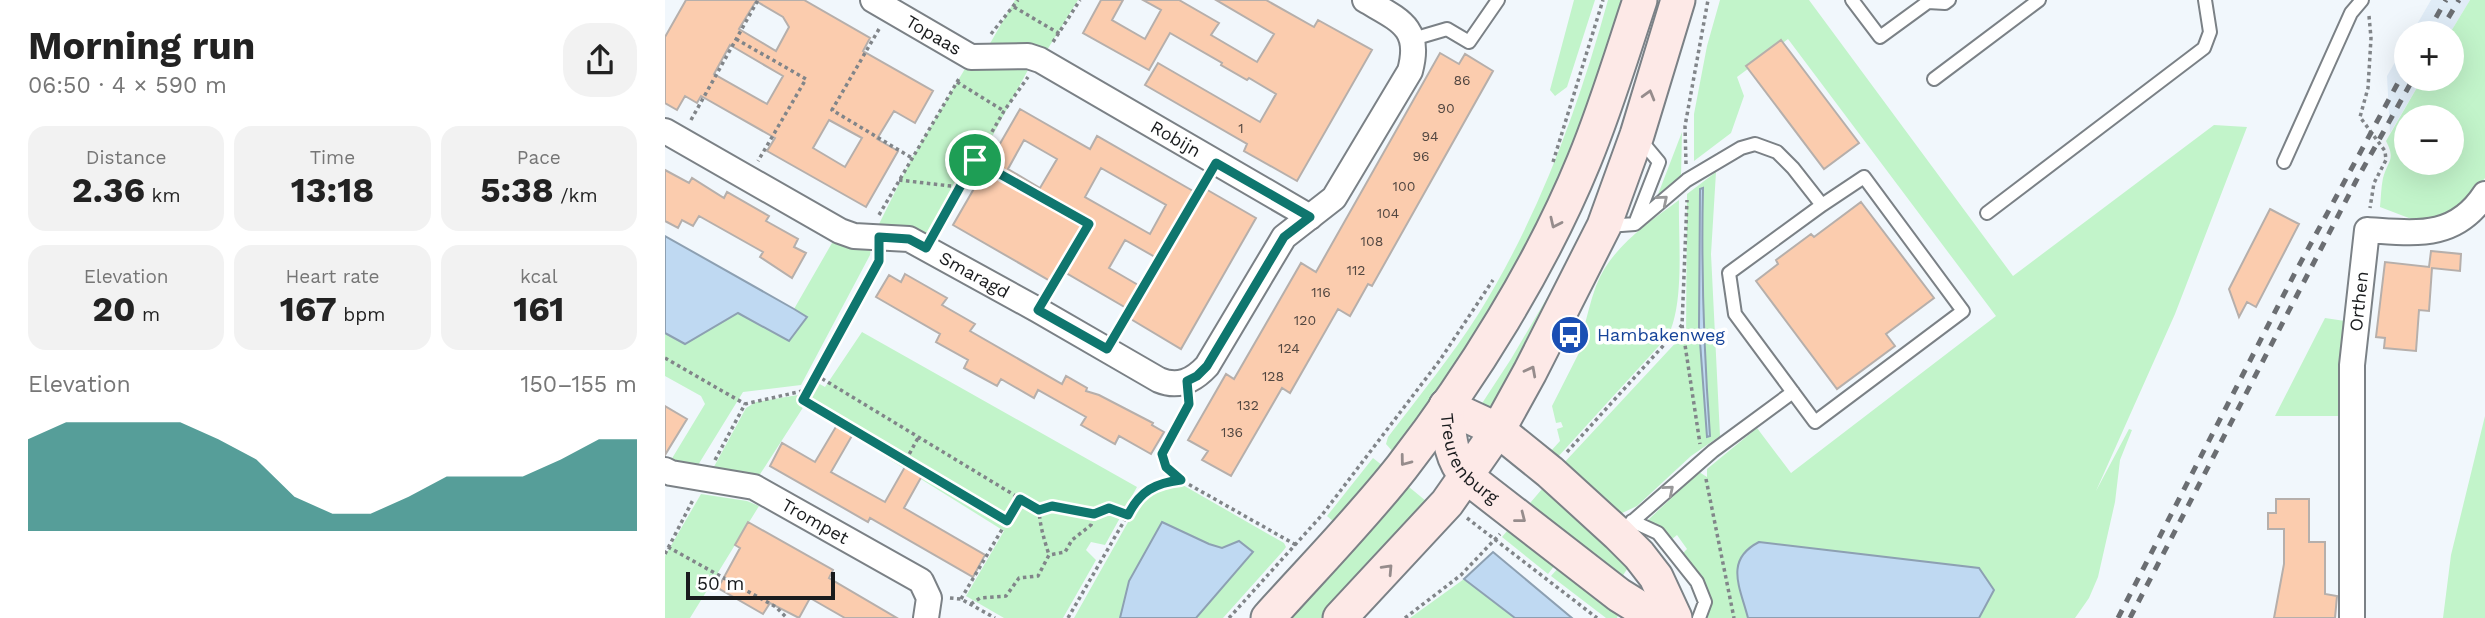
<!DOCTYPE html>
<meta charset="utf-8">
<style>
:root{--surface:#fff;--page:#f2f2f2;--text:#222;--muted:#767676;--accent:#0f766e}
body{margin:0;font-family:"Work Sans",sans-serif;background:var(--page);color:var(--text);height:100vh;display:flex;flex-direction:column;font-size:26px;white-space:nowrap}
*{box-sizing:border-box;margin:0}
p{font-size:23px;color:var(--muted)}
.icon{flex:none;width:38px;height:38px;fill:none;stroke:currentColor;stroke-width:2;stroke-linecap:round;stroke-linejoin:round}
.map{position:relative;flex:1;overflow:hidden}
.drawer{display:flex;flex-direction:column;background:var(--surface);width:665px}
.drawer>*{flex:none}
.tools{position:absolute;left:1729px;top:21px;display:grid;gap:14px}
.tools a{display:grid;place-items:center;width:70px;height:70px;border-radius:50%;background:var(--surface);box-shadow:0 7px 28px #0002;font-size:35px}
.scale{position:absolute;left:21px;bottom:18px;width:149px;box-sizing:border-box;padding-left:7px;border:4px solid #191b1d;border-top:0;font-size:19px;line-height:24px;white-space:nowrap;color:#191b1d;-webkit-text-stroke:5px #fff;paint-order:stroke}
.pin{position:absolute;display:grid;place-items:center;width:60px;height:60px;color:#fff;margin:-30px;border:4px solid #fff;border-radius:50%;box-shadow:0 2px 7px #0007}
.round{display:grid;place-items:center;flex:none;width:74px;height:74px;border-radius:28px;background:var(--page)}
.headline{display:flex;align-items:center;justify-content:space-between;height:119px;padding:0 28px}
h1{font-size:38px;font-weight:700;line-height:52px}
.figures{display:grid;grid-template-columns:repeat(3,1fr);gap:10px;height:119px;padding:7px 28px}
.figures div{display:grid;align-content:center;border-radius:18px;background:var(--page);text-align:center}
.figures b{font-size:35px;font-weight:700}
.figures small{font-size:19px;font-weight:400}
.figures p{font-size:19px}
.chart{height:196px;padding:14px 28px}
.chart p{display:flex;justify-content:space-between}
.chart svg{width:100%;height:126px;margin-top:7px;fill:var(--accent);opacity:.7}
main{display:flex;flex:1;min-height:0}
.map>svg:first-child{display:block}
.built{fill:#e0ecf7}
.green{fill:#c2f4ca;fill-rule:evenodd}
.water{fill:#bfd9f2;stroke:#8da0b2;stroke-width:2}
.building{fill:#fbccae;stroke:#b6afab;stroke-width:2;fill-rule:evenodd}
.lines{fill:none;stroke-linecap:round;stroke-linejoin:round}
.service-casing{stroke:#7b8186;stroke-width:16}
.minor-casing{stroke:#7b8186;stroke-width:28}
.secondary-casing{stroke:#7b8186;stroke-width:37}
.path{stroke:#818589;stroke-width:3.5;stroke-dasharray:3.5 3.5;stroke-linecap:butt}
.service{stroke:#fff;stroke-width:12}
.minor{stroke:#fff;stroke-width:24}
.secondary{stroke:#fde9e7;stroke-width:33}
.rail{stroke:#6b6e72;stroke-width:5;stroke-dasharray:9 9;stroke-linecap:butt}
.oneway{stroke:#968c8c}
.oneway2{stroke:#989899}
.route-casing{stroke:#fff;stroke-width:14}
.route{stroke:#0f766e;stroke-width:9}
.labels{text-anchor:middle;stroke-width:7;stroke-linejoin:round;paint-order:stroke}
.number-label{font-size:14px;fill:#524741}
.street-label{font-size:18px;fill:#191b1d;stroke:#fff}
.transit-label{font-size:18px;fill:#164399;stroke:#fff;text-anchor:start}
</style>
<main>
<section class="drawer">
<div class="headline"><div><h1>Morning run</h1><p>06:50 · 4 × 590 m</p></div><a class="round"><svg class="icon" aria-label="share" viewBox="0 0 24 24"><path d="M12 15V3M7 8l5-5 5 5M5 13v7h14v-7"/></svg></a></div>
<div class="figures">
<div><p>Distance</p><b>2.36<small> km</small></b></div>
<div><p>Time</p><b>13:18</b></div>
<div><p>Pace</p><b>5:38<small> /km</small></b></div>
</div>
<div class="figures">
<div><p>Elevation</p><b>20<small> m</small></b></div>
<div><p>Heart rate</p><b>167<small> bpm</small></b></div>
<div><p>kcal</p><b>161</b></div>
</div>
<div class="chart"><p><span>Elevation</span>150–155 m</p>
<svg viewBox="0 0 160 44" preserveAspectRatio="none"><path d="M0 44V12L10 6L20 6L30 6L40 6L50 12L60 19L70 32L80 38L90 38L100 32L110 25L120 25L130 25L140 19L150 12L160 12V44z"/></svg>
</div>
</section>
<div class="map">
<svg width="1820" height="618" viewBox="0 0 1820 618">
<rect width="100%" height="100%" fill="#f1f7fc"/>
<path class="built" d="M1766,0H1805L1785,33H1747Z
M1741,43V79H1757L1725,133L1722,76Z"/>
<path class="green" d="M350,0H413L379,55L323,47Z
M909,0H930L902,87L890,96L885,90Z
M943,0H965L934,94L838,299L729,453L721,444L723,437C754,396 787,356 814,313C874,216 913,109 943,0Z
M1055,0H1144L1348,276L1549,125L1582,127L1510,314L1431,491L1464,429L1467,430L1455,460L1450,502L1433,577L1424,598L1410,618H1314L1329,590L1072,571L1083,618H1042L1043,592L1017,554L1022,549L1012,535L1006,540L996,527L983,520L1034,472L1042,477V469L1092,428L1126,473L1331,316L1123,39L1072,77L1079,96L1066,133L1029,161V114L1042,46Z
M1805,0H1820V178L1795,213L1784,218L1749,220L1715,207C1716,197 1716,188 1718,178C1723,160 1731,160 1721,141L1757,79H1787V33H1785ZM1741,117H1787V163H1741Z
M304,62L364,68L273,237L212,228L247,158Z
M1017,132L1016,177L992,197Z
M1051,172L1046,254L1055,436L1026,456L972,506L955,514L897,465L1016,337V342H1021L1022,194ZM1037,188V328L1045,435L1043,436L1034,328L1035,189Z
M1014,200C1013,239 1020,302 1003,336L891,459L885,452L895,441L892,429L898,427L896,422L891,423L887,406L922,337L917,334C922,318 925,302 931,286C946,247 982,224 1014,200Z
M167,243L206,247L205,255L136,385L78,392L30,470L3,465L40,404L36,396L0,376V333L20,344L73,313L124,341L142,317L129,309Z
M889,286L896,290L836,411H812L846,359Z
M1660,318L1680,321L1674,373L1676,416H1610Z
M197,332L472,487L440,545L426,542L421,550L431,560L398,618H339L301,596L339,531L139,406L90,482L45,474L81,408L91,402L145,393L151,382L160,387Z
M1820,416V618H1778L1786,555Z
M708,458L718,466L669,522L662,516Z
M738,482L767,506L662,618H621Z
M511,484H516L619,543L621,547L618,551L558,618H531L588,552L574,541L557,548L544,544L497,522L458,607L455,618H409L476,499L496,486Z
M877,489L959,562L962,569L957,577L860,509Z
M36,494L82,501L94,506L25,618H0V556Z
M847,525L893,561L883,574L837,537Z
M894,567L955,609L952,618H941L886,576Z
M799,579L850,618H745Z"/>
<path class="water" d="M1038,188C1036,271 1039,353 1045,436L1042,437L1034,328L1035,189Z
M0,236L129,309L142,317L124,341L73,313L20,344L0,333Z
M497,522L544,544L557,548L574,541L588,552L531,618H455L464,581Z
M1094,542L1314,568L1329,590L1314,618H1083C1075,587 1059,560 1094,542Z
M828,552L907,618H850L799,579Z"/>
<path class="building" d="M21,0H139L205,38L198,51L268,91L250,123L229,111L212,139L233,151L201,207L102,151L110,138L36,96L32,103L20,96L12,110L0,103V37ZM91,1L118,17L124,27L111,51L74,29ZM65,45L118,76L102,104L49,74ZM164,120L197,138L180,167L148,148Z
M436,0H458L447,20L480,39L496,10L478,0H514L554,23L546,35L592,62L609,34L551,0H601L649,27L653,20L707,50L632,181L579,151L582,144L480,85L493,63L595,122L611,94L584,78L582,80L556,65L557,63L505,33L484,70L418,33Z
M1116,40L1194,143L1159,169L1081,66Z
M775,53L794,64L800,54L828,71L707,286L703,284L685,316L673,309L625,393L617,388L566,476L537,460L543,451L523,440L561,374L569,379L636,263L651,272Z
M355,109L425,149L432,136L535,195L539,188L591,218L516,349L464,318L468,312L394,269L387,282L288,225ZM359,140L392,159L375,188L343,169ZM436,168L501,205L485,234L420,197ZM460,240L497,261L480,289L444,268Z
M0,170L24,183L27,178L59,198L62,192L104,216L101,221L133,239L129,247L141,253L127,278L95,257L98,252L34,216L28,226L17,220L13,228L0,221Z
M1196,202L1269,298L1221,334L1230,346L1172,389L1091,281L1113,264L1111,260L1146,234L1149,237Z
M1605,209L1634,224L1591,307L1582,302L1574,317L1564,289Z
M1766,251L1796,254L1795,271L1767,268L1764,311L1754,310L1751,351L1719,348L1720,338L1711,337L1720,262L1764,267Z
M240,274L282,298L277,305L310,324L305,331L397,384L401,376L422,388L421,391L434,395L488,423L487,425L499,432L486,454L454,436L450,444L416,425L421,417L373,390L369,398L336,379L332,386L299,368L303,360L271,342L275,334L211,297L224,275L236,282Z
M0,406L22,419L0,455Z
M172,425L188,434L166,472L220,502L241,465L258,474L239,508L320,555L308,577L205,518L203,522L105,466L117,443L150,462Z
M1611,499H1644V542H1660V594L1672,596L1670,618H1609L1619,564V529H1603V513H1611Z
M83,522L168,570L164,578L232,618H180L145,598L134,618L105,603L98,614L53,588L75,548L70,545Z"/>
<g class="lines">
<g class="service-casing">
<path id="service" d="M1187,0L1215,37L1263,2L1280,3L1284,0
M748,39L782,29L804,42L833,0
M1269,79L1374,0
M1619,162L1686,13L1697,0
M1199,177L1298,311L1150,422L1070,314L1064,273L1157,205Z
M1322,213L1539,48L1545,32L1540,0
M971,221L994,162L974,138
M943,226L970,224L1022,180L1076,148L1090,144L1112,152L1128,168L1157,205
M967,521L993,533L1032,582L1040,602L1034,618
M953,534L1048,451L1128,392"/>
</g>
<g class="minor-casing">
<g id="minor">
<path id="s1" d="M208,0L306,57L363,56L375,60L645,217"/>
<path id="s2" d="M0,131L175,231L189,236L244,239L373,310L494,380C513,388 528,381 542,366L619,237L669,198L745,71C757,27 734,20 700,0"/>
<path id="s3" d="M0,470L6,473L89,487L256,581L264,598L261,618"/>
<path id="s4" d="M1687,618V365L1702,230C1750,233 1790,240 1820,194"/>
</g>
</g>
<g class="secondary-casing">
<g id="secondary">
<path d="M781,406L833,430L885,472L953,534L974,555L991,577L1010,618"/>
<path id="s5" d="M781,406C784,432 784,457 802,477L954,595L991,618"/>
<path d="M603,618C647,569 697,518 737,467C807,377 876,266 919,161C941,108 957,54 975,0"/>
<path d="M675,618L782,503L833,430L865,372L939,226L972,135L1013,0"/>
</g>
</g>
<path class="path" d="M349,7L395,34
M1704,16L1706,38L1703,88L1695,117L1720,151L1721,160L1709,183L1705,208
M214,29L167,110L247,158
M326,34L353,0
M71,39L141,79L93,161
M388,42L415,0
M292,82L339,111
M26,120L93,0
M310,160L424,224L383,293
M888,162L938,0
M1021,164L1020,126L1043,0
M234,180L294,187
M214,215L295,77
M271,229L339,111L363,77
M1017,325L1035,444
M452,332L540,182
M0,358L80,404
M151,375L374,510C375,526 379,539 384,555
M142,390L138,400L342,521
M902,452L1017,325L1022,200
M50,460L80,404L142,390L214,257
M241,460L253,438
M1041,479L1069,618
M516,480L501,467L497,454L524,404
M374,510L387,506L429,514
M802,518L932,618
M3,547L111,607L122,618
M0,554L29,498
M285,598L296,599L330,618
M296,599L355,499
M306,604L315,598L341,596L354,578L373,576L384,555L400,552L407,540L426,525L429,514L441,508L462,515
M403,618L473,497C487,485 499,482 516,480L631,545
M564,618L657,515L775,360L828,280
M740,618L796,575L835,534"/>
<use href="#service" class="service"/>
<use href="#minor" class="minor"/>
<use href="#secondary" class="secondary"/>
<path class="rail" d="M1762,33L1781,0
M1774,33L1794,0
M1453,618L1631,271L1741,68
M1465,618L1691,181L1748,79"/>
</g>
<defs><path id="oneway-chevron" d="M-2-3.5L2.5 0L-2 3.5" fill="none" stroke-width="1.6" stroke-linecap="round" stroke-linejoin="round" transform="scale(1.75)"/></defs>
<g class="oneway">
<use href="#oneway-chevron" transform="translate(984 95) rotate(-74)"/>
<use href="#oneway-chevron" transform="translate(890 223) rotate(115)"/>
<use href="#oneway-chevron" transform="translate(866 371) rotate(-62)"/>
<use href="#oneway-chevron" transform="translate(740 461) rotate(127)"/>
<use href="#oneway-chevron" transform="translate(856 518) rotate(38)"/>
<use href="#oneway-chevron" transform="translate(723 569) rotate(-47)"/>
</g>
<g class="oneway2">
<use href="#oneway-chevron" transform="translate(998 200) rotate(-40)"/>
<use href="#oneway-chevron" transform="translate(1004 490) rotate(-40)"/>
</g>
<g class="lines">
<g class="route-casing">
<path id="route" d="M310,160L424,224L373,310L442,349L551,163L645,217L619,237L542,366L532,376L522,381L524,404L497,454L501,467L516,480C490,483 475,491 463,515L444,508L429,514L387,506L374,510L355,499L342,521L138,400L214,261V237L244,239L261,248Z"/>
</g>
<use href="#route" class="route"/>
</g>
<defs>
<g id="bus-disc" transform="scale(2.0125)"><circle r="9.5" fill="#1a4fb4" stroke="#fff"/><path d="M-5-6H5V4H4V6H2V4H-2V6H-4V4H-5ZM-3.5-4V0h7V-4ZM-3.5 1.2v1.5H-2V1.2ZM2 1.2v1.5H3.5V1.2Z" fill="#fff"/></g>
</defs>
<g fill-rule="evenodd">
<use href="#bus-disc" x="905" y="335"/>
</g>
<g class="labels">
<g class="number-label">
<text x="797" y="85">86</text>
<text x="781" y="113">90</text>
<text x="576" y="133">1</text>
<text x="765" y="141">94</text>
<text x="756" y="161">96</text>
<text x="739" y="191">100</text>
<text x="723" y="218">104</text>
<text x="707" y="246">108</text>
<text x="691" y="275">112</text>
<text x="656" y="297">116</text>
<text x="640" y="325">120</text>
<text x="624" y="353">124</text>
<text x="608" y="381">128</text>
<text x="583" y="410">132</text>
<text x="567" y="437">136</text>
</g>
<g class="street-label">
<text dy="6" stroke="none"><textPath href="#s1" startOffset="70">Topaas</textPath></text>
<text dy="6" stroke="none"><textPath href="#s1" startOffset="340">Robijn</textPath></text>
<text dy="6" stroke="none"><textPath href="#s2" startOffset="346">Smaragd</textPath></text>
<text dy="6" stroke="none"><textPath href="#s4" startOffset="317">Orthen</textPath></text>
<text dy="6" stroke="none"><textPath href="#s5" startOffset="60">Treurenburg</textPath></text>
<text dy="6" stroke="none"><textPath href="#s3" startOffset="161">Trompet</textPath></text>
</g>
<g class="transit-label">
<text x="932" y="341">Hambakenweg</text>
</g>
</g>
</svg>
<div class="tools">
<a>+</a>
<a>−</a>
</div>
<div class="scale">50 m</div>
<div class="pin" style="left:310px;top:160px;background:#1e9e55"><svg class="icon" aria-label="arrive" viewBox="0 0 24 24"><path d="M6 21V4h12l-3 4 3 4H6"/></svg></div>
</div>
</main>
